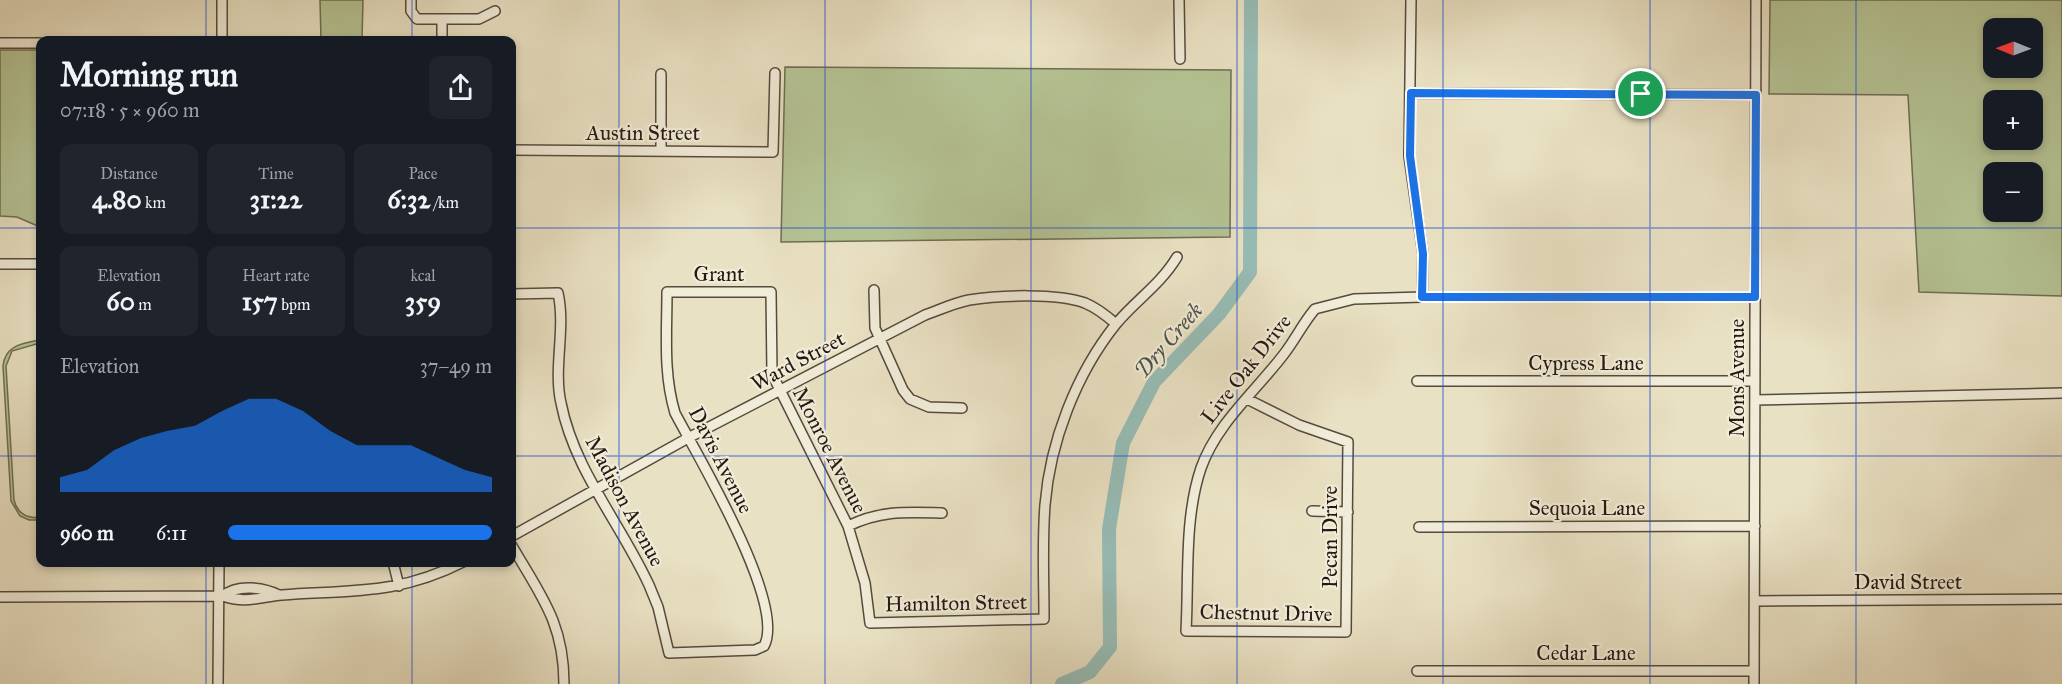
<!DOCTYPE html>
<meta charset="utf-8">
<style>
:root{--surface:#171b24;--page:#20242c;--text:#f1f3f6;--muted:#9ea1a6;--accent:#1a73e8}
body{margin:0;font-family:"IM FELL Great Primer",serif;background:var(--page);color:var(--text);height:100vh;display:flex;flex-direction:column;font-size:22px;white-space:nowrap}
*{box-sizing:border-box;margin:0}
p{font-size:20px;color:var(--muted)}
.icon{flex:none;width:33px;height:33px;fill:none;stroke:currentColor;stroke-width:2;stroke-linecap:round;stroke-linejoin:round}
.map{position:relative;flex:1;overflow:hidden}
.sheet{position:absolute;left:36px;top:36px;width:480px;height:531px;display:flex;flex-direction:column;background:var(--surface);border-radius:12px;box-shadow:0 3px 9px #0003}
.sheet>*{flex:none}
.needle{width:39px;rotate:271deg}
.buttons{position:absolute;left:1983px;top:18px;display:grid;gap:12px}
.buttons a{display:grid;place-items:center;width:60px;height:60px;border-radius:12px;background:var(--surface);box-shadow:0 3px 9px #0003;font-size:30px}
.pin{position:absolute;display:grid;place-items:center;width:51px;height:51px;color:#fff;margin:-26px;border:3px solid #fff;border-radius:50%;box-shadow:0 2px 6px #0007}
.round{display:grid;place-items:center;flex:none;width:63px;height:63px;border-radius:12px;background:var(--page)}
.head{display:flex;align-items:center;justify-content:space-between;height:102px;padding:0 24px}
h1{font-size:33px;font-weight:700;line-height:45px}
.stats{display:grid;grid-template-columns:repeat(3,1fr);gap:9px;height:102px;padding:6px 24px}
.stats div{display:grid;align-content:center;border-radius:12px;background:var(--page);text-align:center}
.stats b{font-size:26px;font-weight:700}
.stats small{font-size:16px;font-weight:400}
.stats p{font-size:16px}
.chart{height:168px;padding:12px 24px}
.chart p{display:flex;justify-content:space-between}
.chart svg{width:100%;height:108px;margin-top:6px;fill:var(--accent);opacity:.7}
ul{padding:0 24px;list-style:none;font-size:20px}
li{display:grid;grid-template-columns:96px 72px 1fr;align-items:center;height:45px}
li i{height:15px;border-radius:8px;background:var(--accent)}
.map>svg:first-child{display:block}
.green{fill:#b5c394;stroke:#6d6d53;stroke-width:1.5;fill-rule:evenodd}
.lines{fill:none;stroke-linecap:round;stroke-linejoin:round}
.river{stroke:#97bdb6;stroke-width:14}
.minor-casing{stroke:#564a3e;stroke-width:12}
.minor{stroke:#f1ecd8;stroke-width:9}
.route-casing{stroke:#fff;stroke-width:12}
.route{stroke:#1a73e8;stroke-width:8}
.grid{fill:none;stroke:#1d4ed8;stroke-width:1.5;stroke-opacity:0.55}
.labels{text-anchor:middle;stroke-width:4.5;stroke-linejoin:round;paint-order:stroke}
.street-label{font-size:21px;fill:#251712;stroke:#f1ecd8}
.water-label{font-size:22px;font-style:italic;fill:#4d514b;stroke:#f1ecd8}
</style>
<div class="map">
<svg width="2062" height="684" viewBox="0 0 2062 684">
<rect width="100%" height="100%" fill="#e9e1c3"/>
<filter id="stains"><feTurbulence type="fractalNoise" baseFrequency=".00333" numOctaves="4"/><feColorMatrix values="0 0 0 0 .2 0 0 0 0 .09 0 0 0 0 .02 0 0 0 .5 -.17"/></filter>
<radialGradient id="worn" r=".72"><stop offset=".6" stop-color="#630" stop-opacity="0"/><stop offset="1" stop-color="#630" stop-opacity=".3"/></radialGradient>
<path class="green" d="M320,0H363L362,40H321Z
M1770,0H2062V296L1919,292L1908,95L1769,94ZM1994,28H2032V68H1994ZM1994,100H2032V140H1994ZM2032,172V212H1994V172Z
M0,50H40V227L17,217L0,216Z
M785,67L1231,70L1230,237L781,242Z
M40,340V343L12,351L6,366L14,500C17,513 27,519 40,517V520H29L20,516L11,501L3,366C5,345 24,343 40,340Z"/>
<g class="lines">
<path class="river" d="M1062,684L1090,672L1110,647L1109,529L1123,443L1154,382L1219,314L1250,272L1251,0"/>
<g class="minor-casing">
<path id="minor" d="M411,0V11L417,19H479L495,11
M1179,0L1180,59
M1411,0L1409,156L1423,254L1422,297
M222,40V0
M442,40V20
M0,43H40
M1411,93L1756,95
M512,150L773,152L775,73
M661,151V74
M0,264H40
M874,290L875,328L903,390L910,399L929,407L962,408
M512,294L558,293C566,329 553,368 561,403C574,470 621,524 649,585L658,607L669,653L755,650L764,646C787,604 697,455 675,413C663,373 667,333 667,292H771L772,374L848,526L865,583L870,623L1044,619C1044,581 1042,542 1045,505C1050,442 1076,374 1116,324C1135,301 1161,284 1177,257
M1417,381H1755
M1247,399L1299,425L1348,442L1346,632L1186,631C1189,578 1184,518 1201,468C1217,423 1256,391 1284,354C1295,340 1303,323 1315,309L1354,299L1422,297H1755
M1755,400L2062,393
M1312,511L1348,512
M848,526C881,510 906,512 942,513
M1419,527L1755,526
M512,536L688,438L925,315C939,310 954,303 969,300C998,295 1058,293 1085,303C1097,308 1107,316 1116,324
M512,546C541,596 564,623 564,684
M393,562L399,586
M223,596C237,584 263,587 279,595
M0,597L223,596C245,604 260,597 282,595C351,590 398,595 463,562
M1755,601L2062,599
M1417,671H1754
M218,684L219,562
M1754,684L1756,0"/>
</g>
<use href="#minor" class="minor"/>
</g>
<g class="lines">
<g class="route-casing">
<path id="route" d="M1411,93L1756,95L1755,297H1422L1423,254L1410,156Z"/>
</g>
<use href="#route" class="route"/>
</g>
<path class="grid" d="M206,0V40M412,0V40M619,0V684M825,0V684M1031,0V684M1237,0V684M1443,0V684M1650,0V684M1856,0V684M0,228H40M512,228H2062M0,456H40M512,456H2062M206,562V684M412,562V684"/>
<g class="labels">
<g class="street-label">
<text x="643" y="140">Austin Street</text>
<text x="719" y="281">Grant</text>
<text transform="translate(798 361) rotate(-28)" y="7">Ward Street</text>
<text x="1586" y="370">Cypress Lane</text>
<text transform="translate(1246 369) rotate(-52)" y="7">Live Oak Drive</text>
<text transform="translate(1737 378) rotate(-90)" y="7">Mons Avenue</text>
<text transform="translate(830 450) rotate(63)" y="7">Monroe Avenue</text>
<text transform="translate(721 460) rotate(63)" y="7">Davis Avenue</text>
<text transform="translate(625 501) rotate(62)" y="7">Madison Avenue</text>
<text x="1587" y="515">Sequoia Lane</text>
<text transform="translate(1330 537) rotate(-90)" y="7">Pecan Drive</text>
<text x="1908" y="589">David Street</text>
<text transform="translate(956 603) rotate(-1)" y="7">Hamilton Street</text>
<text transform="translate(1266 613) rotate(1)" y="7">Chestnut Drive</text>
<text x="1586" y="660">Cedar Lane</text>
</g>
<g class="water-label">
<text transform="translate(1168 340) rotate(-49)" y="8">Dry Creek</text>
</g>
</g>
<rect width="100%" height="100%" filter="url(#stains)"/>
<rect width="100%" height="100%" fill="url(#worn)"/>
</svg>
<div class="buttons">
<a><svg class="needle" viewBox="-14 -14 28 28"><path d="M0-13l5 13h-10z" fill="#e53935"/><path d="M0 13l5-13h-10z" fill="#9ea1a6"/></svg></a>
<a>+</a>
<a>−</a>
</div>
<div class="pin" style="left:1641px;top:94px;background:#1e9e55"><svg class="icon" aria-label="arrive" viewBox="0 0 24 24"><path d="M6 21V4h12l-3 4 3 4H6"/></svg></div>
<section class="sheet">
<div class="head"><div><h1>Morning run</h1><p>07:18 · 5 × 960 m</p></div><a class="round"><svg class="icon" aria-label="share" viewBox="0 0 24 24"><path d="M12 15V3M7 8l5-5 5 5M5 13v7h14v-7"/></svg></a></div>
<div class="stats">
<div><p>Distance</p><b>4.80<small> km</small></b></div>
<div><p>Time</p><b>31:22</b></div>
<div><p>Pace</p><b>6:32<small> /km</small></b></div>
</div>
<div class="stats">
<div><p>Elevation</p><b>60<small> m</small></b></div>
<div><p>Heart rate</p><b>157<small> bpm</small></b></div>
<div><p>kcal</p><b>359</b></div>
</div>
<div class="chart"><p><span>Elevation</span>37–49 m</p>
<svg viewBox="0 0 160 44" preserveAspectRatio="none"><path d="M0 44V38L10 35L20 27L30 22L40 19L50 17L60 11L70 6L80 6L90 11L100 19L110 25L120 25L130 25L140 30L150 35L160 38V44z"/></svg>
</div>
<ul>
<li><b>960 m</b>6:11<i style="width:100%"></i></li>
</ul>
</section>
</div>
